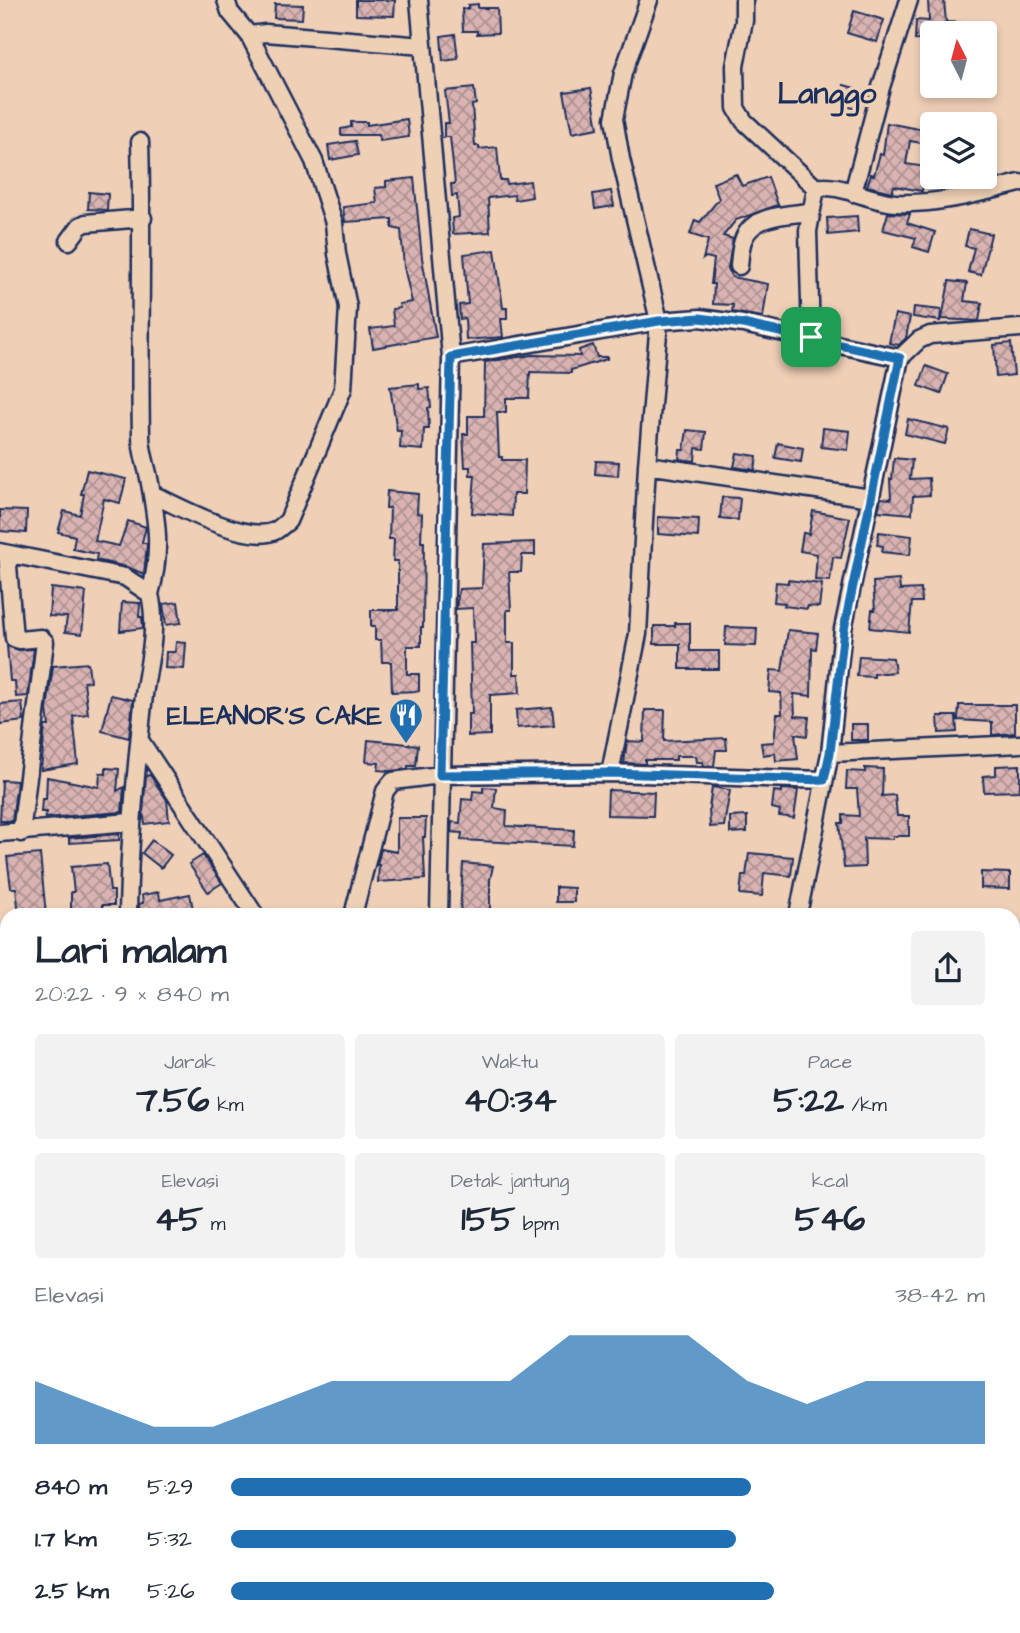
<!DOCTYPE html>
<html lang="id">
<meta charset="utf-8">
<style>
:root{--surface:#fff;--page:#f2f2f3;--text:#1f2937;--muted:#747a83;--accent:#1f6fb2}
body{margin:0;font-family:"Architects Daughter",sans-serif;background:var(--page);color:var(--text);height:100vh;display:flex;flex-direction:column;font-size:26px;white-space:nowrap}
*{box-sizing:border-box;margin:0}
p{font-size:23px;color:var(--muted)}
.icon{flex:none;width:38px;height:38px;fill:none;stroke:currentColor;stroke-width:2;stroke-linecap:round;stroke-linejoin:round}
.map{position:relative;flex:1;overflow:hidden}
.sheet{position:absolute;left:0px;top:908px;width:1020px;height:726px;display:flex;flex-direction:column;background:var(--surface);border-radius:21px 21px 0 0;box-shadow:0 4px 10px #0003}
.sheet>*{flex:none}
.needle{width:46px;rotate:354deg}
.fabs{position:absolute;left:920px;top:21px;display:grid;gap:14px}
.fabs a{display:grid;place-items:center;width:77px;height:77px;border-radius:7px;background:var(--surface);box-shadow:0 4px 10px #0003;font-size:35px}
.pin{position:absolute;display:grid;place-items:center;width:60px;height:60px;color:#fff;margin:-30px;border-radius:14px;box-shadow:0 4px 10px #0006}
.round{display:grid;place-items:center;flex:none;width:74px;height:74px;border-radius:7px;background:var(--page)}
.head{display:flex;align-items:center;justify-content:space-between;height:119px;padding:0 35px}
h1{font-size:38px;font-weight:700;line-height:52px}
.stats{display:grid;grid-template-columns:repeat(3,1fr);gap:10px;height:119px;padding:7px 35px}
.stats div{display:grid;align-content:center;border-radius:7px;background:var(--page);text-align:center}
.stats b{font-size:35px;font-weight:700}
.stats small{font-size:19px;font-weight:400}
.stats p{font-size:19px}
.chart{height:196px;padding:14px 35px}
.chart p{display:flex;justify-content:space-between}
.chart svg{width:100%;height:126px;margin-top:7px;fill:var(--accent);opacity:.7}
ul{padding:0 35px;list-style:none;font-size:23px}
li{display:grid;grid-template-columns:112px 84px 1fr;align-items:center;height:52px}
li i{height:18px;border-radius:9px;background:var(--accent)}
.map>svg:first-child{display:block}
.building{fill:url(#building-cross-hatch);stroke:#1b2f5e;stroke-width:2}
.lines{fill:none;stroke-linecap:round;stroke-linejoin:round}
.street-casing{stroke:#1b2f5e;stroke-width:21}
.secondary-casing{stroke:#1b2f5e;stroke-width:28}
.highway-casing{stroke:#1b2f5e;stroke-width:35}
.street{stroke:#eed1b5;stroke-width:16}
.secondary{stroke:#eed1b5;stroke-width:23}
.highway{stroke:#fcdcac;stroke-width:30}
.route-casing{stroke:#fff;stroke-width:14}
.route{stroke:#1f6fb2;stroke-width:9}
.labels{text-anchor:middle;stroke-width:7;stroke-linejoin:round;paint-order:stroke}
.poi-label{font-size:26px;font-weight:bold;fill:#1b2f5e;stroke:#eed1b5;text-anchor:end}
.quarter-label{font-size:30px;font-weight:bold;fill:#1b2f5e;stroke:#eed1b5}
</style>
<div class="map">
<svg width="1020" height="1633" viewBox="0 0 1020 1633">
<defs>
<pattern id="building-cross-hatch" width="8" height="8" patternUnits="userSpaceOnUse" patternTransform="scale(1.75)"><rect width="8" height="8" fill="#d9b3b1"/><path d="M0 0l8 8M0 8l8-8" fill="none" stroke="#af9293"/></pattern>
</defs>
<rect width="100%" height="100%" fill="#f0cfb7"/>
<filter id="ink" filterUnits="userSpaceOnUse"><feTurbulence type="fractalNoise" baseFrequency=".0143" numOctaves="2"/><feDisplacementMap in="SourceGraphic" scale="14" xChannelSelector="R" yChannelSelector="G"/><feConvolveMatrix kernelMatrix="1 2 1 2 8 2 1 2 1" color-interpolation-filters="sRGB"/></filter>
<g filter="url(#ink)">
<path class="building" d="M356,0H395L394,16L356,15Z
M928,0H944L946,22L965,23V33H933V41L915,40L916,20L929,21Z
M275,4L303,5L302,19L274,18Z
M478,4V8H497L498,33L477,34V31H463L462,9H468V5Z
M854,11L884,20L877,42L847,33Z
M455,34L458,59L443,61L441,36Z
M844,85L865,91L860,110L839,104Z
M474,88L476,104L472,105L475,146H479V149L497,147L500,180H506L507,184L530,181L532,197L515,200L514,195L488,198L490,232L453,234L452,218L459,217L457,195L452,196L451,184H455L450,137H444V123H449L445,91Z
M591,88L598,128L572,133L564,92Z
M407,119L409,137L380,141L379,135H341V129L351,127V122H367V125Z
M887,123L925,130L922,143L910,141L906,164L926,167L922,191L894,186L892,192L867,186L871,174L874,175L880,154L883,155Z
M355,141L358,155L330,160L328,145Z
M736,174L742,186L768,177L778,205L736,220L723,236L733,239L728,268L732,277L768,284L763,317L732,312L733,305L713,304L714,284H711L714,259L706,257L703,259L708,240L690,234L695,220L700,222L719,199L713,183Z
M414,178L422,258L436,337L373,348L370,329L394,326L392,309L400,308L399,304L412,302L404,267L401,230L392,228V219L345,222L343,207L377,203L375,188L386,187V181Z
M611,191L614,206L595,209L593,194Z
M89,192L108,194L107,210L88,209Z
M888,213L910,214L907,223L935,232L929,252L913,247L916,238L883,230Z
M857,216L858,232L828,235L827,218Z
M969,229L991,234L981,275L968,272L974,248L965,246Z
M495,250L503,308H507V319H501L503,337L466,340L465,318L460,319L459,305L468,304L464,254Z
M949,281L967,283L964,301L982,303L979,321L942,319Z
M914,307L941,310L940,321L913,317Z
M895,314L910,317L906,338L899,345L889,343Z
M1011,343L1014,375L996,377L994,345Z
M593,345L597,357H607V359L571,370V373L530,372L529,398H506V412H497L499,457H502V460H525L524,494H513L512,516L472,513L475,475H470V467H465L463,434H468V416H484L485,362L532,355L580,356L579,350Z
M926,366L948,374L941,394L919,386Z
M419,384V389L429,388L431,407L428,408L429,429H424L423,450L400,448L401,431H397L390,387Z
M908,419L949,429L945,444L905,434Z
M823,428L850,431L848,450L821,447Z
M687,430L706,432L704,449L696,448L695,461L679,459L680,450H684Z
M778,443L803,448L801,462L775,458Z
M737,453L757,456L755,470L734,467Z
M894,458L912,460L910,479L929,478L930,495L913,496L912,514L878,511L881,498L891,499L890,479H892Z
M596,461L619,462L618,476L595,474Z
M87,470L126,479L120,503L104,499L95,541L119,546L128,521L146,527L142,542L147,544L144,574L127,567L96,560L97,554L73,549L75,536L58,532L64,511L80,515L84,494H81Z
M387,491L418,494L417,513L422,514L421,542H424L423,627H421V646H407V674H419V691L392,692L391,662H382L381,640H375V626H371V610H398V561H393L394,539H389L390,508H386Z
M722,497L740,498L738,520L720,518Z
M0,510L27,511L26,533L0,531Z
M813,511L850,518L841,558L833,557L830,581L815,580L817,554L800,551L803,533L809,534Z
M658,517L699,519L698,537L658,534Z
M879,532L912,536L910,555L882,552L883,546L877,545Z
M535,542V555H522L521,572H509L511,610H507V643H514V674H519L520,693L490,695V735L468,736V714H472L470,643H474L473,608L456,609L459,589L482,588L484,544Z
M788,580L822,584L819,607L808,606L807,609L784,606L785,603L774,602L776,582L788,583Z
M899,580L900,590L921,589L922,602H912L909,632L870,628L872,610H875L873,582Z
M51,588L86,592L82,634L65,632L67,617L49,616Z
M122,602L140,603L139,617H142L143,628L120,631Z
M178,602L181,623L166,625L163,604Z
M675,623H690V651H719V669H680V644H654V626H675Z
M726,627L757,628L756,646L725,645Z
M788,630L818,633L816,649L812,648L811,696L794,694L795,716L809,717L807,736L795,734L798,759L776,761L775,753L763,755L761,743L774,742L777,714H782L781,693L769,692L771,670L782,671Z
M176,642L186,643L184,669L165,668L166,652H175Z
M7,646L19,650L34,649L28,696L16,697L15,681H10Z
M859,656L893,658L895,672L874,674V677L857,676Z
M88,663L90,681L84,682L88,714L73,716L78,764L41,770L45,726H49L47,709L53,666Z
M111,695L133,700L129,738L102,731Z
M22,702L24,721L0,724V704Z
M959,705H1015V733L992,735V722L958,720Z
M552,707L554,725L517,728L516,710Z
M645,710H665L664,741L726,738L727,750H716L714,766H704L703,762H697L696,756H676V760H645V764L624,763L627,741L644,742Z
M938,716H956L957,732L939,733Z
M851,724H868V740H851Z
M368,740L418,745L416,766H408V769L390,771L378,770L379,763L366,762Z
M1020,765V791L984,792L983,776L996,775V766Z
M106,768L119,769L117,791L124,787L122,812L45,818L46,812H41L42,799H46L47,777L99,787L100,773L106,774Z
M865,768L883,769L882,796L895,795L897,816H909V836H893V839L864,838L865,867L844,868L839,823H843V815L859,816L857,789H846L847,771L865,772Z
M150,775L167,800L169,821L145,824L143,813L146,776Z
M2,780L17,781L12,821H0Z
M483,787L496,788L494,808L507,810L506,826L574,830L573,846L461,840L462,833L451,832L452,822L460,823L462,799L472,800L473,791L483,792Z
M712,787L730,790L724,826L710,827L709,808Z
M782,789L798,790L794,818L779,816L780,810L772,808L774,791L782,792Z
M608,790L654,792L653,816L607,815Z
M747,816V832L730,833V817Z
M397,818H426L425,837H423L425,879L378,882L379,865H377L381,849L397,852Z
M119,834V840L69,843V838Z
M152,840L171,855L161,868L142,853Z
M749,853L793,857L791,876L764,873L762,896L740,894L742,876H746Z
M40,854L46,915H19L16,888H11L7,857Z
M203,855L222,883L208,892L189,864Z
M463,863L493,866L490,880V915H460Z
M107,864L110,891H114V905H102V915H71V892H74L71,867Z
M981,872L1010,873V889L981,888Z
M556,887L574,888V902H556Z
M159,892L160,900L190,894L193,909L161,915H140L139,904L143,903L142,895Z"/>
<g class="lines">
<g class="street-casing">
<path id="street" d="M226,0L230,12L249,35L266,33L423,46
M419,0L451,357L439,915
M744,0V21L735,66L736,108L744,121L816,188
M140,142C143,240 139,338 141,436C141,450 146,464 149,478C157,521 162,551 150,594
M853,193L881,87L909,0
M69,241L80,226L86,223L143,218
M739,266C740,257 740,247 744,238C754,214 788,215 810,212
M811,337L808,231L816,188C838,182 871,202 896,203C937,205 980,193 1020,183
M451,357L659,321L700,318L743,324L900,358
M647,465L871,498
M152,494C179,507 247,544 275,531C279,529 284,524 288,521L343,389L348,307L337,254L334,223L314,161L249,35
M0,552L125,577L150,594C158,629 149,660 144,695C136,768 129,841 128,915
M7,554L14,638L19,640L41,638L45,642L21,833
M141,742L255,915
M830,753L1020,744
M610,773L638,634L647,465L659,321L621,159L614,119L623,73L649,0
M0,833L130,822
M353,915L385,791L393,781L440,775L610,773L824,780
M798,915L830,753L843,629L900,358L919,340L930,335L1020,328
M1020,953L1017,985L1020,1020
M1013,1122L1018,1107L1020,1075
M962,1628L976,1633
M682,1633L683,1628
M948,1633L949,1628"/>
</g>
<g class="secondary-casing">
<path id="secondary" d="M121,1628L123,1633"/>
</g>
<g class="highway-casing">
<path id="highway" d="M0,1052L7,1055
M1013,1295L1020,1297"/>
</g>
<use href="#street" class="street"/>
<use href="#secondary" class="secondary"/>
<use href="#highway" class="highway"/>
</g>
</g>
<g class="lines" filter="url(#ink)">
<g class="route-casing">
<path id="route" d="M700,318L743,324L900,358L844,629L830,753L824,780L610,773L440,775L451,357L659,321Z"/>
</g>
<use href="#route" class="route"/>
</g>
<defs>
<g id="restaurant-pin" transform="scale(1.75)"><path d="M0 17L-7.5 6A9.5 9.5 0 1 1 7.5 6Z" fill="#1f6fb2" stroke="#eed1b5"/><path d="M-5-6h1v4h1v-4h1v4h1v-4h1v5L-1.5 .5V6h-2V.5L-5-1ZM5-6V6H3V1.5H1.5Q1.5-4 5-6Z" fill="#fff"/></g>
</defs>
<g fill-rule="evenodd">
<use href="#restaurant-pin" x="406" y="715"/>
</g>
<g class="labels">
<g class="poi-label">
<text x="382" y="724">ELEANOR'S CAKE</text>
</g>
<g class="quarter-label">
<text x="827" y="103">Langgo</text>
</g>
</g>
</svg>
<div class="fabs">
<a><svg class="needle" viewBox="-14 -14 28 28"><path d="M0-13l5 13h-10z" fill="#e53935"/><path d="M0 13l5-13h-10z" fill="#747a83"/></svg></a>
<a><svg class="icon" aria-label="layers" viewBox="0 0 24 24"><path d="M12 4l9 5-9 5-9-5zM3 14l9 5 9-5"/></svg></a>
</div>
<div class="pin" style="left:811px;top:337px;background:#1e9e55"><svg class="icon" aria-label="arrive" viewBox="0 0 24 24"><path d="M6 21V4h12l-3 4 3 4H6"/></svg></div>
<section class="sheet">
<div class="head"><div><h1>Lari malam</h1><p>20:22 · 9 × 840 m</p></div><a class="round"><svg class="icon" aria-label="share" viewBox="0 0 24 24"><path d="M12 15V3M7 8l5-5 5 5M5 13v7h14v-7"/></svg></a></div>
<div class="stats">
<div><p>Jarak</p><b>7.56<small> km</small></b></div>
<div><p>Waktu</p><b>40:34</b></div>
<div><p>Pace</p><b>5:22<small> /km</small></b></div>
</div>
<div class="stats">
<div><p>Elevasi</p><b>45<small> m</small></b></div>
<div><p>Detak jantung</p><b>155<small> bpm</small></b></div>
<div><p>kcal</p><b>546</b></div>
</div>
<div class="chart"><p><span>Elevasi</span>38–42 m</p>
<svg viewBox="0 0 160 44" preserveAspectRatio="none"><path d="M0 44V22L10 30L20 38L30 38L40 30L50 22L60 22L70 22L80 22L90 6L100 6L110 6L120 22L130 30L140 22L150 22L160 22V44z"/></svg>
</div>
<ul>
<li><b>840 m</b>5:29<i style="width:69%"></i></li>
<li><b>1.7 km</b>5:32<i style="width:67%"></i></li>
<li><b>2.5 km</b>5:26<i style="width:72%"></i></li>
</ul>
</section>
</div>
